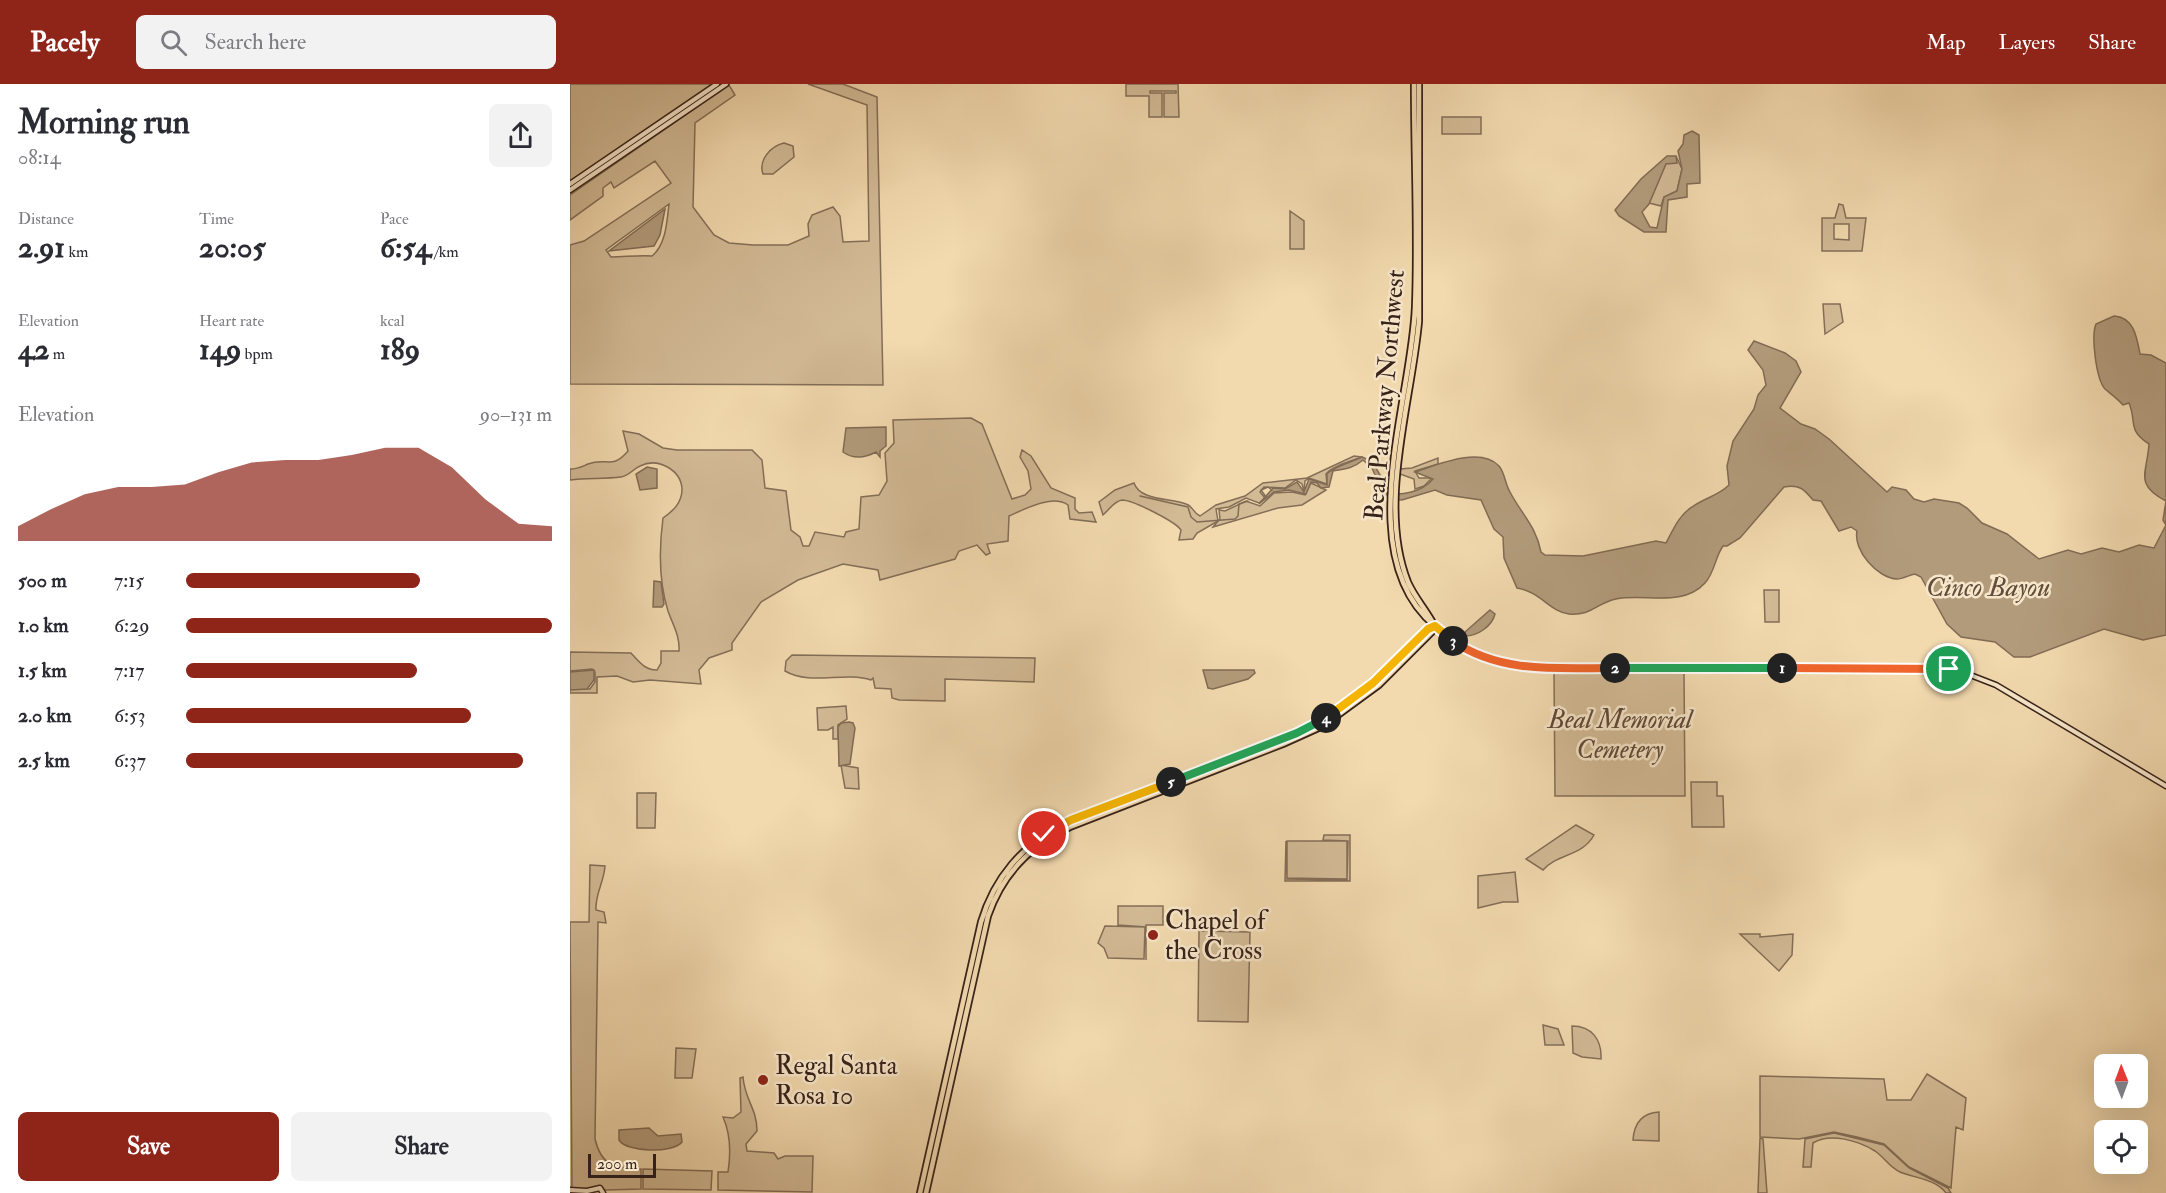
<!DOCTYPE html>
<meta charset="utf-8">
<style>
:root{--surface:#fff;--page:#f2f2f3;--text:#2b2b33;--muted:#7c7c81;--accent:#8f2418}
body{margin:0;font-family:"IM FELL Double Pica",serif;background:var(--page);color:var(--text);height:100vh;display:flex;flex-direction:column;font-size:22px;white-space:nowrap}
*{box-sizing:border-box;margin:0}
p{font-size:20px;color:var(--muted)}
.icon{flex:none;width:33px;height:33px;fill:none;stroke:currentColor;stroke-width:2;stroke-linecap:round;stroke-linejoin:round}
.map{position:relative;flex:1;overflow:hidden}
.panel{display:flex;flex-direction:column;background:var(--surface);width:570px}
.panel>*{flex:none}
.needle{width:39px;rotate:359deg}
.fabs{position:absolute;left:1524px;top:970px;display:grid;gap:12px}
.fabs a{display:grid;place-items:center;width:54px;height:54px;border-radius:9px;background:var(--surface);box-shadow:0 6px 24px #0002;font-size:30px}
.scale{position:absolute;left:18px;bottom:15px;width:68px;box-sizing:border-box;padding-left:6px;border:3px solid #372219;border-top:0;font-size:16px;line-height:21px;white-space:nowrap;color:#372219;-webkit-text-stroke:4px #f7e6ca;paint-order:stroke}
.pin{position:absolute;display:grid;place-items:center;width:51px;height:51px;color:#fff;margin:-26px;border:3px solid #fff;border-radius:50%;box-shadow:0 2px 6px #0007}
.km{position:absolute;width:30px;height:30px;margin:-15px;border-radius:50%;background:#222;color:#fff;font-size:16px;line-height:30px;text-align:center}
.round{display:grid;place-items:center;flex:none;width:63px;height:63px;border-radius:9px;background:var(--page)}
.head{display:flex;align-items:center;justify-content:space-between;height:102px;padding:0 18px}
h1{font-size:33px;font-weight:700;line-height:45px}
.figures{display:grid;grid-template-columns:repeat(3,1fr);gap:9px;height:102px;padding:6px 18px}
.figures div{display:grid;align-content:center}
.figures b{font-size:30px;font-weight:700}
.figures small{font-size:16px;font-weight:400}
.figures p{font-size:16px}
.chart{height:168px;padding:12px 18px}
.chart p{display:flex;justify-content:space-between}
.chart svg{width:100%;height:108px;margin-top:6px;fill:var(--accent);opacity:.7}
.cta{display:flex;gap:12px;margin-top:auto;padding:12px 18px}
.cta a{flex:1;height:69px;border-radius:9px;background:var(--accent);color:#fff;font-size:24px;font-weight:700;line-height:69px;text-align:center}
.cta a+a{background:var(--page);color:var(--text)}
ul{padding:0 18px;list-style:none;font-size:20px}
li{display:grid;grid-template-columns:96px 72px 1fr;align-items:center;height:45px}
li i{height:15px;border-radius:8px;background:var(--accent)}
header{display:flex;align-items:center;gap:36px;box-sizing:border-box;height:84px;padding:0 30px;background:var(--accent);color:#fff}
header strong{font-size:28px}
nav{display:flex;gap:33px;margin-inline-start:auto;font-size:21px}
.search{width:420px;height:54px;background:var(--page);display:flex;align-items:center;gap:15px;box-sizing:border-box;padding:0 21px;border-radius:9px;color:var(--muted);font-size:22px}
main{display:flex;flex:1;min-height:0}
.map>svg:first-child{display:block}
.green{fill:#d2ba95;stroke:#846e57;stroke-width:1.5;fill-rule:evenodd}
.water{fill:#b29b7b;stroke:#816b54;stroke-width:1.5}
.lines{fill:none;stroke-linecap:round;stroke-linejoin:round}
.stream{stroke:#816b54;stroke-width:1.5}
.secondary-casing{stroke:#372219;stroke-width:7}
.primary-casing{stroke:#372219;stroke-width:8}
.secondary{stroke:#f7e6ca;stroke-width:4}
.primary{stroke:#f2d9ae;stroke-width:4.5}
.split-1-casing{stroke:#fff;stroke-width:12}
.split-2-casing{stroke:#fff;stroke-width:12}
.split-3-casing{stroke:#fff;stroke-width:12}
.split-4-casing{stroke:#fff;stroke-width:12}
.split-5-casing{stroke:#fff;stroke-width:12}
.split-6-casing{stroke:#fff;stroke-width:12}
.split-1{stroke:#f0652b;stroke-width:8}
.split-2{stroke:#22a559;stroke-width:8}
.split-3{stroke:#f0652b;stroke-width:8}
.split-4{stroke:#f5b400;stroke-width:8}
.split-5{stroke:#22a559;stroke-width:8}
.split-6{stroke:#f5b400;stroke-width:8}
.poi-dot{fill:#8f2418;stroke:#f7e6ca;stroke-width:2}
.labels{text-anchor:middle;stroke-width:5;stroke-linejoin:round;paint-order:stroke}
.street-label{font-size:26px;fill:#372219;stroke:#f7e6ca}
.park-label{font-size:26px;font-style:italic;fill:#5e4838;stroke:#f7e6ca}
.poi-label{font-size:26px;fill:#372219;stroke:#f7e6ca;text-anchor:start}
.water-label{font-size:27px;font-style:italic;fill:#624c3b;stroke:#f7e6ca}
</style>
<header>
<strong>Pacely</strong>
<div class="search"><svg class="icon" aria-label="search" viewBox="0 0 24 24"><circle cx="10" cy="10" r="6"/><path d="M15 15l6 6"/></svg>Search here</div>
<nav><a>Map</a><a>Layers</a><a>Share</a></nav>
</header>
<main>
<section class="panel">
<div class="head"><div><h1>Morning run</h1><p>08:14</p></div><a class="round"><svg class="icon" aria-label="share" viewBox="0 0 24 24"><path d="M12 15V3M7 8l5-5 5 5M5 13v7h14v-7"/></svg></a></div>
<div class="figures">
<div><p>Distance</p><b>2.91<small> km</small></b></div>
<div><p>Time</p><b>20:05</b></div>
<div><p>Pace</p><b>6:54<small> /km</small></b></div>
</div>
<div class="figures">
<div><p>Elevation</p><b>42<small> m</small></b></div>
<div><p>Heart rate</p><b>149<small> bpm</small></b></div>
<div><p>kcal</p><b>189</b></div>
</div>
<div class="chart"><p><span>Elevation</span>90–131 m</p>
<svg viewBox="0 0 160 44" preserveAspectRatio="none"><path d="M0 44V38L10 31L20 25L30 22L40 22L50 21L60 16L70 12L80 11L90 11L100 9L110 6L120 6L130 14L140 27L150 37L160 38V44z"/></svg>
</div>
<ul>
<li><b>500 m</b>7:15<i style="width:64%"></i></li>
<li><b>1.0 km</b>6:29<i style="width:100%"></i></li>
<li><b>1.5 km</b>7:17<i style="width:63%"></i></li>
<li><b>2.0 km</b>6:53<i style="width:78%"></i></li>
<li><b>2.5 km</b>6:37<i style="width:92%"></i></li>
</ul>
<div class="cta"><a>Save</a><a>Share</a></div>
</section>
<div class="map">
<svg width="1596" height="1109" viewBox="0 0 1596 1109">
<rect width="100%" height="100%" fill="#f2d9ae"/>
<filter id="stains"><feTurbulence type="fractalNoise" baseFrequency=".00333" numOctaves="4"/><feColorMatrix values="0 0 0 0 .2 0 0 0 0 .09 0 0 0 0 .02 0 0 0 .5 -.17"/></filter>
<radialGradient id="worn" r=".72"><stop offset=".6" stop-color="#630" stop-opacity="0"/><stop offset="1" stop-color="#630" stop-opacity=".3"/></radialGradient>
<path class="green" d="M0,0H142L0,97Z
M238,0H273L307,13L313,301L0,300V161L14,157L101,99L85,77L44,104L41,98L33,104V112L0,136V111L159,1L165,11L125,39L123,123L144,151L159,159L183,161H218L239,152L238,140L242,131L263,123L270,132L273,158L299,157L297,21ZM99,120C97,137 96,161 82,172C68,171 55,173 41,173L36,166Z
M556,0H608L609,33H594V9H606V7H580V9H592V33H579V12H556Z
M872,33H911V50H872Z
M214,59L223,62L224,73L203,90H193C188,76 201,62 214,59Z
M1106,72L1112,85L1107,107L1094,113L1091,122L1079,119L1096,79H1106Z
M1269,120L1273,121L1276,134H1296L1292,167H1252V134H1265ZM1264,140H1279V156L1264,155Z
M720,127L734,137V165H720Z
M1253,220H1270L1273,238L1255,250Z
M401,334L412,340L442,415L455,411L461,405L458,387L450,373L452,366L461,372L481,404L505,414V425L509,429L522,428L526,438L500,435L498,421C482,410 455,425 439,432L438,457L417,460L420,469L416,471L407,461L389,467L385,475L310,496L308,486L273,480L228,496L191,518L162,559V566L139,574L129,586L131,600L80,596L63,598L47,592L27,593V609H0V605H20L25,598V588L22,585L0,587V568L61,569C69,578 75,586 87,586L91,579V567H109C110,552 103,541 98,527C89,498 89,464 93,434C103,427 112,419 112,405C111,386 88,373 70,382C63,385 59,392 51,393C34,395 17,394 0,396V385C8,385 11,383 18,380C37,373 42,386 58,367L53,347L69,350L93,364L107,366H182L192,376L195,404L216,407L221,446L230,453L233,462H239L245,448L274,453L276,448L289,445L291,413L309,411L317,397L315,369L324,359L323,336Z
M784,372L791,373C780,378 762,382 756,390L757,400L739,394L735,397L734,407L732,400L726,396L715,404L694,403L690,408L695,414L689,419L676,414L659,423L646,425L648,437L627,449L623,455L609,456L611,446C606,438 563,416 552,416C544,417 539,426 533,431L529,418L545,406L564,399C570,417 601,414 616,420C623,422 623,429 630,432L646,421L675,412L693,399L737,394Z
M868,374V380L845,387L849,394H862L854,402L845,405L844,395L830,390V385L842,384Z
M741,399L756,406L732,421L708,424L643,443L650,435L649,426L655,427L676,417L690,422L704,409L722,408L735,411Z
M1194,506H1209V538H1195Z
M222,571L465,574L464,598L375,595V617L329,616L322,614L321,605L305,604L303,594L301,596C274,587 241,602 215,587L216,577Z
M984,588L1114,589L1115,712H985Z
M276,622L277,635L268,641V655H263V643L258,646H248L247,624Z
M271,681L288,684L289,705L275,704Z
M1121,698H1147V712H1153L1154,743H1122Z
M67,709H86L85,744H67Z
M1006,741L1024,751C1013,772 986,770 973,786L956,775Z
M754,751H780V797H715L716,757L717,795L777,796L778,757L753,756Z
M717,757H777V795L717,794Z
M20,781L35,782C34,798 25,810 26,826L34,828L36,839L28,838L25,1055C31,1081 44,1085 71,1085V1105L35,1106L30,1102L26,1105H2L0,838H19Z
M945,788L948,818H933L908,824V792Z
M548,822H593V841H576V876V843L548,841Z
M535,842L575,843L574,875L538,874L534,864L528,859Z
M629,847L680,848L678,938L628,937Z
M1170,850H1190V853L1223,850L1222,871L1209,887Z
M973,941L988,945L994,961H975Z
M1002,942C1022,942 1032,956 1031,975L1012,973L1003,969Z
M106,964L126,965L122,994H105Z
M1357,990L1396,1014L1393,1046L1386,1043L1381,1104L1339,1083L1314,1060L1287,1053L1264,1048L1229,1055L1190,1053V992L1314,995L1317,1016H1341Z
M173,993C175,1017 187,1024 187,1047L176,1060L177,1067L204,1069L208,1075L215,1072H243L242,1108L148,1106V1088H158C161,1069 161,1051 153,1033L163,1034L171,1028L170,994Z
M1089,1028V1057L1063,1056C1064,1040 1072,1029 1089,1028Z
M1264,1049L1314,1061L1339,1084L1378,1104L1381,1109H1376C1366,1095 1344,1094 1330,1088C1320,1084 1314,1073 1305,1067C1289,1057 1260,1048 1243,1059L1241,1083H1233L1235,1055Z
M1190,1054L1193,1055L1197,1109H1188Z
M73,1085L142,1087L141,1106L73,1105Z"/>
<path class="water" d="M1122,47L1129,51L1130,99L1117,100V113L1098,116L1096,148H1074L1049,132L1045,126L1071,95L1097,72H1106L1107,79L1096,80L1079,120L1072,128L1080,143L1087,144L1094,113L1107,107L1112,85L1108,67L1113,60L1114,51Z
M95,125L90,151L84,162L39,167Z
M1544,232C1564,233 1567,254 1570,270L1581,271L1596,279V551L1573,556L1534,545L1460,573H1444L1425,558L1391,553L1377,540L1351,493L1345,490C1339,491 1333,495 1327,495C1307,494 1283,466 1287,447L1281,443L1269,447L1251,417L1243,416C1234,405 1229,400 1214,403L1170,454L1157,462H1153C1145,473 1145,488 1135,499C1112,524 1075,509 1046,515C1027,519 1021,532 999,530C980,528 971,508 947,504L934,474L933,453L924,445L911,416L877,411L865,406L832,416L815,414L802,384L793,376C784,384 775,385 763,387L759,403L751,404L747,399L741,398L736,410L719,406L704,408L689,420L703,404L715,405L727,398L734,408L739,395L757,401V390C763,383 782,378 792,373L802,377L813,396L816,409C832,412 852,408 863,395L845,388C867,381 910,362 929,382C935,389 935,400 940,408C952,431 966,442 971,468L975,471L1013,472L1086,457L1096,459C1103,446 1109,431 1122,423C1134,414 1148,412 1159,401L1157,382L1163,357L1184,325L1188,311L1196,301L1193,286L1178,266L1184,257L1215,269L1226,277L1231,288L1210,324L1231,340L1245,345L1259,355L1317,408L1322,403L1336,406L1344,415L1354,418L1364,415L1389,419L1397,424L1412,439L1437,450L1469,475L1498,466L1511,470L1532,464L1549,468L1569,461L1584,464L1596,441L1593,436L1596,417C1564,400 1577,390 1579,360C1557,346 1567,338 1559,319L1553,321C1548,315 1541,310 1535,305C1526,295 1521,252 1526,240Z
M316,343V362L310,367V373L306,368C295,374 283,375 273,368L276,344Z
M77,383L87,385V404L70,406L66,390Z
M84,497L91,498L94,520L92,523H83Z
M920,526L925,530C922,542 908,552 895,552V548Z
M24,586V596L17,605L0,606V588Z
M633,586H684L685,589L678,595L643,605L638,604Z
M279,638L283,639L285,644L280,680L269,682L268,643L271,639Z
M79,1044L88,1052L111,1050L112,1058C104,1069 57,1069 49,1056V1046Z"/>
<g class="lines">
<path class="stream" d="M570,412L618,423L621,433L627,438L665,435L668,432L669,420L678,417
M696,413L691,406L698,403L702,406"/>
<g class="secondary-casing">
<path id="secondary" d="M0,100L147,0
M0,106L156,0
M865,542L901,568L948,583L1356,584L1390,587L1426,601L1596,702
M0,1106L17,1107L30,1104L33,1109"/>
</g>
<g class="primary-casing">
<path id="primary" d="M844,0C844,74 848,149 845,223C842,315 780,472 865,542
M849,0V237C842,318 807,420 838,498C844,512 854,523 862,537
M350,1109L411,838C424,794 453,760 493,740L727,649C780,624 817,585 858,545L865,542
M356,1109L418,832C432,791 461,761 500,743L713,660L753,642L809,601L862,548L865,542"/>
</g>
<use href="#secondary" class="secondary"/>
<use href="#primary" class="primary"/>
</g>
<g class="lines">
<g class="split-1-casing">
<path id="split-1" d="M1212,584L1379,585"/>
</g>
<g class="split-2-casing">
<path id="split-2" d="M1045,584H1212"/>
</g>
<g class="split-3-casing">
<path id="split-3" d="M883,557C931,590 989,584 1045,584"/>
</g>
<g class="split-4-casing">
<path id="split-4" d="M756,634L803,599L858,545L865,542L883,557"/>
</g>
<g class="split-5-casing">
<path id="split-5" d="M601,698L727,649L756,634"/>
</g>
<g class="split-6-casing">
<path id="split-6" d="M474,750L501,736L601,698"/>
</g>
<use href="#split-1" class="split-1"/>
<use href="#split-2" class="split-2"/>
<use href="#split-3" class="split-3"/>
<use href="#split-4" class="split-4"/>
<use href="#split-5" class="split-5"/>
<use href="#split-6" class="split-6"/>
</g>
<g class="poi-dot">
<circle cx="583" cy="851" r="6"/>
<circle cx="193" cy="996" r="6"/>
</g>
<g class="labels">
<g class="street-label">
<text transform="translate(814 311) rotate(-85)" y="9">Beal Parkway Northwest</text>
</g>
<g class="park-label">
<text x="1050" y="644">Beal Memorial<tspan x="1050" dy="30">Cemetery</tspan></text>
</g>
<g class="poi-label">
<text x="595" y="845">Chapel of<tspan x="595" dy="30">the Cross</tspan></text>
<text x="205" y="990">Regal Santa<tspan x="205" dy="30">Rosa 10</tspan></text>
</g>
<g class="water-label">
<text x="1418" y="512">Cinco Bayou</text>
</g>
</g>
<rect width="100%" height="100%" filter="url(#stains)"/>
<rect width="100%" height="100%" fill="url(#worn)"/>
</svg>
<div class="fabs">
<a><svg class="needle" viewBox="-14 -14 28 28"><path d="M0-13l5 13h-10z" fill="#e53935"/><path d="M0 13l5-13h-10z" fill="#7c7c81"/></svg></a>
<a><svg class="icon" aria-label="locate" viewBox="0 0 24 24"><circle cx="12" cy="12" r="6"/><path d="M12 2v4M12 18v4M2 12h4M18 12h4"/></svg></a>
</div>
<div class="scale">200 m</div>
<div class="pin" style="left:1379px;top:585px;background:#1e9e55"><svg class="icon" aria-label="arrive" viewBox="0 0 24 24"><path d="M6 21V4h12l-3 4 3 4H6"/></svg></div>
<div class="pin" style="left:474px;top:750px;background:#d93025"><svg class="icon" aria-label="check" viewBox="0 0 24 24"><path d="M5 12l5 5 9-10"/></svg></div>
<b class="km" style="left:1212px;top:584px">1</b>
<b class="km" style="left:1045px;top:584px">2</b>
<b class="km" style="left:883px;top:557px">3</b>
<b class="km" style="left:756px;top:634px">4</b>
<b class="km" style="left:601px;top:698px">5</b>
</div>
</main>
